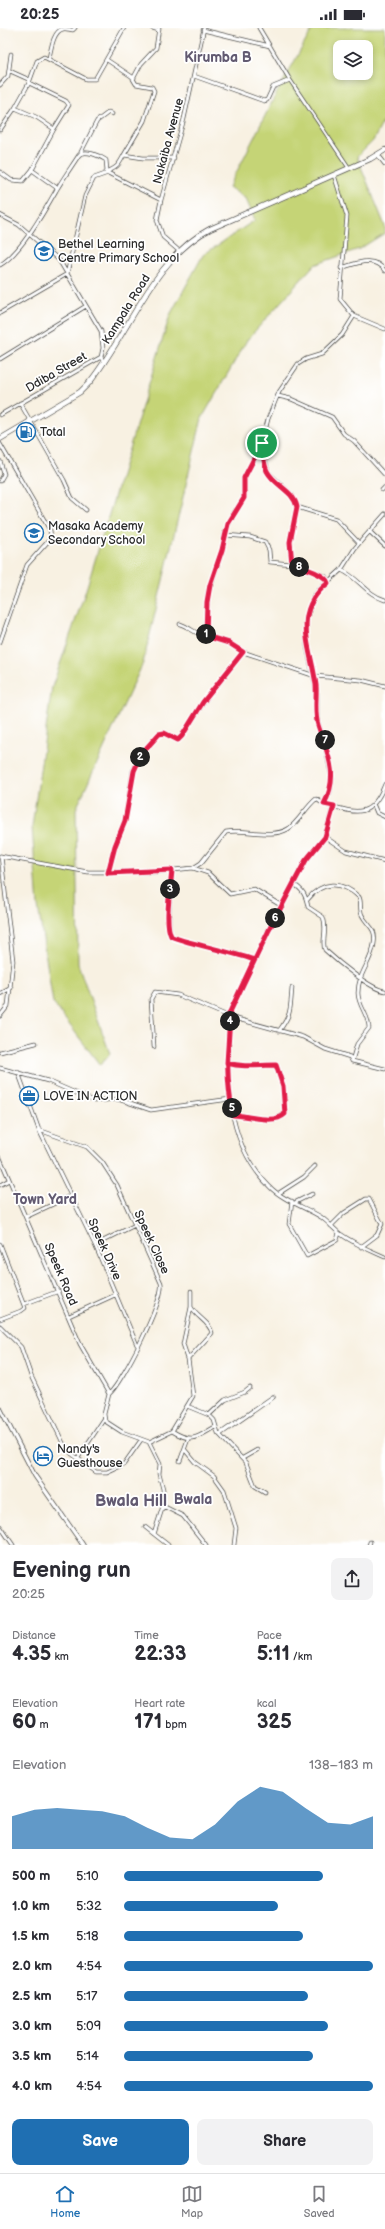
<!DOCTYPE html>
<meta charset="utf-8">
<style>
:root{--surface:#fff;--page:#f2f2f3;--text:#2b2b33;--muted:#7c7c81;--line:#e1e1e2;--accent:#1f6fb2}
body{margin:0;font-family:"Balsamiq Sans",sans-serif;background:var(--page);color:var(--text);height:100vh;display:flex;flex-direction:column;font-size:15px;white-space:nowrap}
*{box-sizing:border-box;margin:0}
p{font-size:13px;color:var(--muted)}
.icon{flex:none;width:22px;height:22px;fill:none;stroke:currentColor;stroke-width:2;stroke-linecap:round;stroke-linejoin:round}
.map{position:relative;height:1517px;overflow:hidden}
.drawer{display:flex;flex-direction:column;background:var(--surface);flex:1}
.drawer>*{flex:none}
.fabs{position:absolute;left:333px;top:12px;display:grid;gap:8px}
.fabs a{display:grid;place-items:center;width:40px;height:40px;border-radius:8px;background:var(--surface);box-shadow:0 2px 6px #0003;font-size:20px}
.pin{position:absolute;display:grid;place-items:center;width:34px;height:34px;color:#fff;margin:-17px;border:2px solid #fff;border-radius:50%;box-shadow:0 1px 4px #0007}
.km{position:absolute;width:20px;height:20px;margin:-10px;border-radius:50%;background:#222;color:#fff;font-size:11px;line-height:20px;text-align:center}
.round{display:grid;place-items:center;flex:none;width:42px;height:42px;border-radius:8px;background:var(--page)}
.headline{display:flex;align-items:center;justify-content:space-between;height:68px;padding:0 12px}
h1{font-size:22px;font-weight:700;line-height:30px}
.metrics{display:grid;grid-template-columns:repeat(3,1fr);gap:6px;height:68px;padding:4px 12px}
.metrics div{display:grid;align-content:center}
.metrics b{font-size:20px;font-weight:700}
.metrics small{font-size:11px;font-weight:400}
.metrics p{font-size:11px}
.chart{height:112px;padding:8px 12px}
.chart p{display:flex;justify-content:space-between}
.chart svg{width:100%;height:72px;margin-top:4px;fill:var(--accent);opacity:.7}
.primary-button{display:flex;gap:8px;margin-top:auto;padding:8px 12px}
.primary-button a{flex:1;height:46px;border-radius:8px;background:var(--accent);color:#fff;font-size:16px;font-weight:700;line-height:46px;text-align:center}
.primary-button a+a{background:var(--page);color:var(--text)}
ul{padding:0 12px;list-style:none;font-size:13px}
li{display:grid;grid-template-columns:64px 48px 1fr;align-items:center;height:30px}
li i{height:10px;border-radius:5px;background:var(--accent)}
.status{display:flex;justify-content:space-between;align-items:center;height:28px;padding:0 20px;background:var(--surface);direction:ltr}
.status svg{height:11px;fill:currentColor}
.tabs{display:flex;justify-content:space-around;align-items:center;height:56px;border-top:1px solid var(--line);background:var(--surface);font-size:11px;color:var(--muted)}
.tabs a{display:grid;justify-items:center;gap:2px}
.tabs .on{color:var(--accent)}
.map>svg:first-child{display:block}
.green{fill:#c5d476;stroke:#788050;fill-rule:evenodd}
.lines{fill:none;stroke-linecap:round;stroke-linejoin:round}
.minor-casing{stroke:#4a4946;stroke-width:4.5}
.tertiary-casing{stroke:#4a4946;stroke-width:5}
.primary-casing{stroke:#4a4946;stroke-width:6}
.minor{stroke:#fff;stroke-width:3}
.tertiary{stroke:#fff;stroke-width:3.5}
.primary{stroke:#fff;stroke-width:4.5}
.route-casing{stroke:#fff;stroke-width:8}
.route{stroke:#e11d48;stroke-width:5}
.labels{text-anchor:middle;stroke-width:3.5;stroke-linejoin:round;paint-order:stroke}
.street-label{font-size:12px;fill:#2b2b2b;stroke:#fff}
.poi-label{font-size:12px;fill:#2b2b2b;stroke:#fff;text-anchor:start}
.quarter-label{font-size:14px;font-weight:bold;fill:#625a71;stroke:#fff}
.district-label{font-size:16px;font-weight:bold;fill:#625a71;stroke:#fff}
</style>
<div class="status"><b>20:25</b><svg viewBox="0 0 49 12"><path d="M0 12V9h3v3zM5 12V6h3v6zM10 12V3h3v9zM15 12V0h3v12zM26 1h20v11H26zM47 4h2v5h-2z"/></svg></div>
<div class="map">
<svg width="385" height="1517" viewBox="0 0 385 1517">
<rect width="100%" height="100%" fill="#fff"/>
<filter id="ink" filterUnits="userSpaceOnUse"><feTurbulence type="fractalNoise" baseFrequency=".025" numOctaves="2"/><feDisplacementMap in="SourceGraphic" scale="8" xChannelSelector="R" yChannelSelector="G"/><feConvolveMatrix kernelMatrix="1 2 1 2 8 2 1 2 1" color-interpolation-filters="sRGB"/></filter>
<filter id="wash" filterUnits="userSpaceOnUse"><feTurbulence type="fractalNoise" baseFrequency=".012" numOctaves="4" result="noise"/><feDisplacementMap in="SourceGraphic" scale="16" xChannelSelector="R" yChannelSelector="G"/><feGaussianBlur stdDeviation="0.9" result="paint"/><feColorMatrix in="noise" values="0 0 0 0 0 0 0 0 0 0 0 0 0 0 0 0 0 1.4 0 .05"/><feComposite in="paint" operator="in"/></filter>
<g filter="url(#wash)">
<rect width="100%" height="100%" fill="#f8f1e2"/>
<path class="green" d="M313,0H385V90L373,113L357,129L385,198V205L359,221L314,237L247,312L202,390L143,635L76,781L78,936L110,1026L100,1037L53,975L38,878L32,799L52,659L85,565L170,287L203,227L255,192L246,171L229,159L275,68ZM340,19H366V45H340Z"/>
</g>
<g filter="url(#ink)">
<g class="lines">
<g class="minor-casing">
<path id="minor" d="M152,0L159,2
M259,0L290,52L349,140
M203,2L270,18
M49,30C51,22 53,3 63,1C66,0 70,2 73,2L75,0
M107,32L134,50
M10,43L30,52
M194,48L264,73L267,72L273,59L290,52
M29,55L37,33L44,29L86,51H95L124,0
M0,57L8,48L11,26
M15,80L29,55L66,73L69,77L54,101
M0,102L15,80L36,89L54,101L32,142L23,153L11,152L0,144
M81,124L97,93L109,84L112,86
M124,127L144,93L154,63L152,59L136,56L133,51L141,36L156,20L159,0
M32,142L57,160
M106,144C117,140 119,137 124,127L143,130H174
M334,147L347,188L340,271L354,288L385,301
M0,187L19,197L59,232L101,303L103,320L101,329L104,335
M178,222L163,209L157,192L161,172L184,91L204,0
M0,237C21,225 45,182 57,161C64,149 72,138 79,127C85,121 100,128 106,132L107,143
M341,240C357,235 374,227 385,243
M0,285L67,246L85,168L94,150L108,145L161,172
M354,288L342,307L322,326L306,331L298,336L279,364L268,391L262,415L244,450V470L232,489L226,502L222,523L208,565L205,604L206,608L229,615L243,624L315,648L361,652L385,658
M0,331L86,278
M278,368L291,371L332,389L344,406L354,413L385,447
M20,375L64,452L72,470L86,482
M0,387L101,329
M0,416L50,502L51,510L27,537L0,614
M262,417L268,444L292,467L297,479L336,491L359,515
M0,433L4,446L0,453
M382,462L385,459
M385,486L355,520L341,542L319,562L314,568L306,591L307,618L317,665V692L325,716L332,751L330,764L324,776C356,785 371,792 385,756
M369,503L385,518
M225,507L250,509L265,514L269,522L270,534L292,536L290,514L297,479
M292,536L325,548L328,555
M341,542C358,549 366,566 385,572
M180,596C190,599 196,607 206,608
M333,778L325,809L306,832L269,902L228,988L230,989C225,1047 225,1114 269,1158C282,1172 305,1179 321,1189C328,1194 333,1200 339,1205C354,1216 369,1222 385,1229
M374,778L377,785L385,789
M325,809L346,823L385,833
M0,828L88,844H154L193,840L201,835L226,804C244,800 271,811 288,801C298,795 306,779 316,771L324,776
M193,840L208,845L230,866L254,861L282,878
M172,842C171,856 166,897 171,908C174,912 244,927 254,932
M108,845L115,818L125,793L133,743L142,725L159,706L164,705L178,712L182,708L203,675L243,624
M293,856C303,861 306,868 308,879L323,889C328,901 321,915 325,922C337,933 370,961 385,963
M307,872C322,853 341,852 359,869C362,874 359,881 362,887C367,898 377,899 374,916C371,935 358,945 358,965C358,978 369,987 369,1000L357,1016L352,1033
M0,966L11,960
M0,988L8,978L13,933L1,828
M230,989L303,1009L325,1021L350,1029L352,1033L385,1041
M279,1003C292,985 290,982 292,960
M154,1019L151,971L155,964L178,967L228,988
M0,1024L36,1015
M227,1035C244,1040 259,1037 276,1037L283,1058L285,1086C275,1097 247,1087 233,1087
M0,1040L48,1053L94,1073L118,1071L151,1082L230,1071
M18,1044L39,1102L95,1217L137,1317
M39,1102L87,1119L102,1134L117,1157L161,1255C165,1271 122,1355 109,1366
M0,1130L80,1316L109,1366
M0,1157L9,1152
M279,1165L304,1149L315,1138
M292,1173L289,1196L307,1228L337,1212L339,1205
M296,1174L312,1166
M26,1189L70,1168
M331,1198L344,1185L366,1171H369L382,1196L377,1207L361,1219
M0,1216L25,1280L21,1283L0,1291
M95,1217L135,1197
M24,1276L59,1263
M69,1288L115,1267
M0,1298L21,1319L31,1348L63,1415L72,1426L96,1444H107L124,1436L141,1412
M188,1331L183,1316L191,1279V1263
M250,1360L245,1364L225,1372L209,1387L214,1392L218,1405L246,1435L255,1458L265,1464
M109,1366L104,1386L105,1393L122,1404L149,1414L160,1436L159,1446L163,1461V1478L154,1506
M187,1378L209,1387
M172,1403L193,1368L188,1331L212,1305C210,1294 196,1289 191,1279
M149,1414L172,1403C193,1416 197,1409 215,1399
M185,1422L195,1434L214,1448L224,1462L236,1500L234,1517
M78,1430L104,1391
M243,1430L257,1422
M180,1433L188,1411
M163,1478L183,1488L206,1517
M0,1498L13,1517
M145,1499L168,1517
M369,1517L370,1514"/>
</g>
<g class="tertiary-casing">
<path id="tertiary" d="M378,127L385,136
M0,1380L35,1448L83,1517
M220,1406L273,1369"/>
</g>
<g class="primary-casing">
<path id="primary" d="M0,411L80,364L89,355C129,306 152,231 210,201L370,131L385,122"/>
</g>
<use href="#minor" class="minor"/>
<use href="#tertiary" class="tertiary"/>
<use href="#primary" class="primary"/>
</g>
</g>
<g class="lines" filter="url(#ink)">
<g class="route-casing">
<path id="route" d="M262,415L244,450V470L228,496L222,522L210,557L207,574L206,608L229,615L243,624L203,674L182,708L178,712L164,705L159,706L142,725L134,743L125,793L115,818L108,845L172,842C171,858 164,894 171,908C174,912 244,927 254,932L228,988L230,989L227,1035C245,1040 258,1037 276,1037L283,1058L285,1086C274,1097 247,1087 233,1087C226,1050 227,1027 230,989L228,988L269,902L306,832L325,809L334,778L324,776C340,746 327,725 318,697C314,685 317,669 316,657C311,619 291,584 328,555C326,546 301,539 292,536L290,514L297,479C293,462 275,458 267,443C263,434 263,425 262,415"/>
</g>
<use href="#route" class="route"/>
</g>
<defs>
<g id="school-ring" transform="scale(1)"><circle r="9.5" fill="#fff" stroke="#1f6fb2" stroke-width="1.5"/><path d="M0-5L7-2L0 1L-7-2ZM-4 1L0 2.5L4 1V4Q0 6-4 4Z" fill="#1f6fb2"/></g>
<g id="fuel-ring" transform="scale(1)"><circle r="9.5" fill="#fff" stroke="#1f6fb2" stroke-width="1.5"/><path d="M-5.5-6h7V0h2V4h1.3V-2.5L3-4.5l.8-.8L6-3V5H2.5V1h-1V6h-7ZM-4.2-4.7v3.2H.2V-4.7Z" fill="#1f6fb2"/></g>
<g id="office-ring" transform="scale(1)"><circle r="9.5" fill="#fff" stroke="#1f6fb2" stroke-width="1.5"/><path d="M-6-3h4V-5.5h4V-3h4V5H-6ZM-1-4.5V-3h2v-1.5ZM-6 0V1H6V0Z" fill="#1f6fb2"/></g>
<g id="hotel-ring" transform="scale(1)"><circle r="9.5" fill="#fff" stroke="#1f6fb2" stroke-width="1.5"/><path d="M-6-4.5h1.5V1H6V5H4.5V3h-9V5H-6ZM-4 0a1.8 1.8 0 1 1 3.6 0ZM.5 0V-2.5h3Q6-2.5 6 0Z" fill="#1f6fb2"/></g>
</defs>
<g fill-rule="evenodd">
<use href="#school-ring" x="44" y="223"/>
<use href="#fuel-ring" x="26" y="404"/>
<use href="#school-ring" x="34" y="505"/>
<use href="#office-ring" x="29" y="1068"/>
<use href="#hotel-ring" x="43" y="1428"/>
</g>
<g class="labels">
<g class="street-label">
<text transform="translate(168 113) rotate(-75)" y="4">Nakaiba Avenue</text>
<text transform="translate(126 281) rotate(-58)" y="4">Kampala Road</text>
<text transform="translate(56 344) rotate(-30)" y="4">Ddiba Street</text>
<text transform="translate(152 1214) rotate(65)" y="4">Speek Close</text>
<text transform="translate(105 1221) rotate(66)" y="4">Speek Drive</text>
<text transform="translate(61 1246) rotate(67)" y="4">Speek Road</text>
</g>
<g class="poi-label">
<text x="58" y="220">Bethel Learning<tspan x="58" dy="14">Centre Primary School</tspan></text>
<text x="40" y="408">Total</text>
<text x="48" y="502">Masaka Academy<tspan x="48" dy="14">Secondary School</tspan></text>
<text x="43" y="1072">LOVE IN ACTION</text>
<text x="57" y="1425">Nandy's<tspan x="57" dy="14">Guesthouse</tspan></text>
</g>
<g class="quarter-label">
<text x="218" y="34">Kirumba B</text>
<text x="45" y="1176">Town Yard</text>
<text x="193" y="1476">Bwala</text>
</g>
<g class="district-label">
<text x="131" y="1478">Bwala Hill</text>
</g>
</g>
</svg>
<div class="fabs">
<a><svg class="icon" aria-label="layers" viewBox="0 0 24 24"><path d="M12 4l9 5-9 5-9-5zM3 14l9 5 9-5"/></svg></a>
</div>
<div class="pin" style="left:262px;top:415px;background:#1e9e55"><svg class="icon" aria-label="arrive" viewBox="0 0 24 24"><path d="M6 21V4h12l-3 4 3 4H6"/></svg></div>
<b class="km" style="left:206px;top:606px">1</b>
<b class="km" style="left:140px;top:729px">2</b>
<b class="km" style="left:170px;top:861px">3</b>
<b class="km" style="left:230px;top:993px">4</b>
<b class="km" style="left:232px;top:1080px">5</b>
<b class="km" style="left:275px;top:890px">6</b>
<b class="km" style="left:325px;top:712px">7</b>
<b class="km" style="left:299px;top:539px">8</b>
</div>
<section class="drawer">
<div class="headline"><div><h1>Evening run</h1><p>20:25</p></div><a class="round"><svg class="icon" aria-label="share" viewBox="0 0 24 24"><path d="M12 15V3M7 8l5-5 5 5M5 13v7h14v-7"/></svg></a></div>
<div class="metrics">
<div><p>Distance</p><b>4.35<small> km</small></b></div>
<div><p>Time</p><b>22:33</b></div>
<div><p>Pace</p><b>5:11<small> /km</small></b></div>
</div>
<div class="metrics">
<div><p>Elevation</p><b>60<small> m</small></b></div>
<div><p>Heart rate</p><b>171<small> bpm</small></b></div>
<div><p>kcal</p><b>325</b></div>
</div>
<div class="chart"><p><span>Elevation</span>138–183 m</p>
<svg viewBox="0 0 160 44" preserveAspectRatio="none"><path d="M0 44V24L10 20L20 19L30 20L40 21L50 24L60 31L70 37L80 38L90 29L100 15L110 6L120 9L130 19L140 28L150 29L160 24V44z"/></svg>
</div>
<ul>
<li><b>500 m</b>5:10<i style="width:80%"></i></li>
<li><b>1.0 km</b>5:32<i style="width:62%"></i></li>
<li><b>1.5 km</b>5:18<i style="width:72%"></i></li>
<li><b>2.0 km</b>4:54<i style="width:100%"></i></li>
<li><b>2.5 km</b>5:17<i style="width:74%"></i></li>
<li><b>3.0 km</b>5:09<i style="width:82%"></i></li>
<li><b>3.5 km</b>5:14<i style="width:76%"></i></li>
<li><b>4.0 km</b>4:54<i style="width:100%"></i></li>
</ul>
<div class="primary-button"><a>Save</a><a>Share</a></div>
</section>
<nav class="tabs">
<a class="on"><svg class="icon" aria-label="home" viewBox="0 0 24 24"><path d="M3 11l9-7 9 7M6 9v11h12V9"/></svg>Home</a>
<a><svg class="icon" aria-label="map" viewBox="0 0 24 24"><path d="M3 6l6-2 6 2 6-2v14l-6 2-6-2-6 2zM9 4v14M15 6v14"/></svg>Map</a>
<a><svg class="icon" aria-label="saved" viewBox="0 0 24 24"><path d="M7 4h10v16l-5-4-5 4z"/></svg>Saved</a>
</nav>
